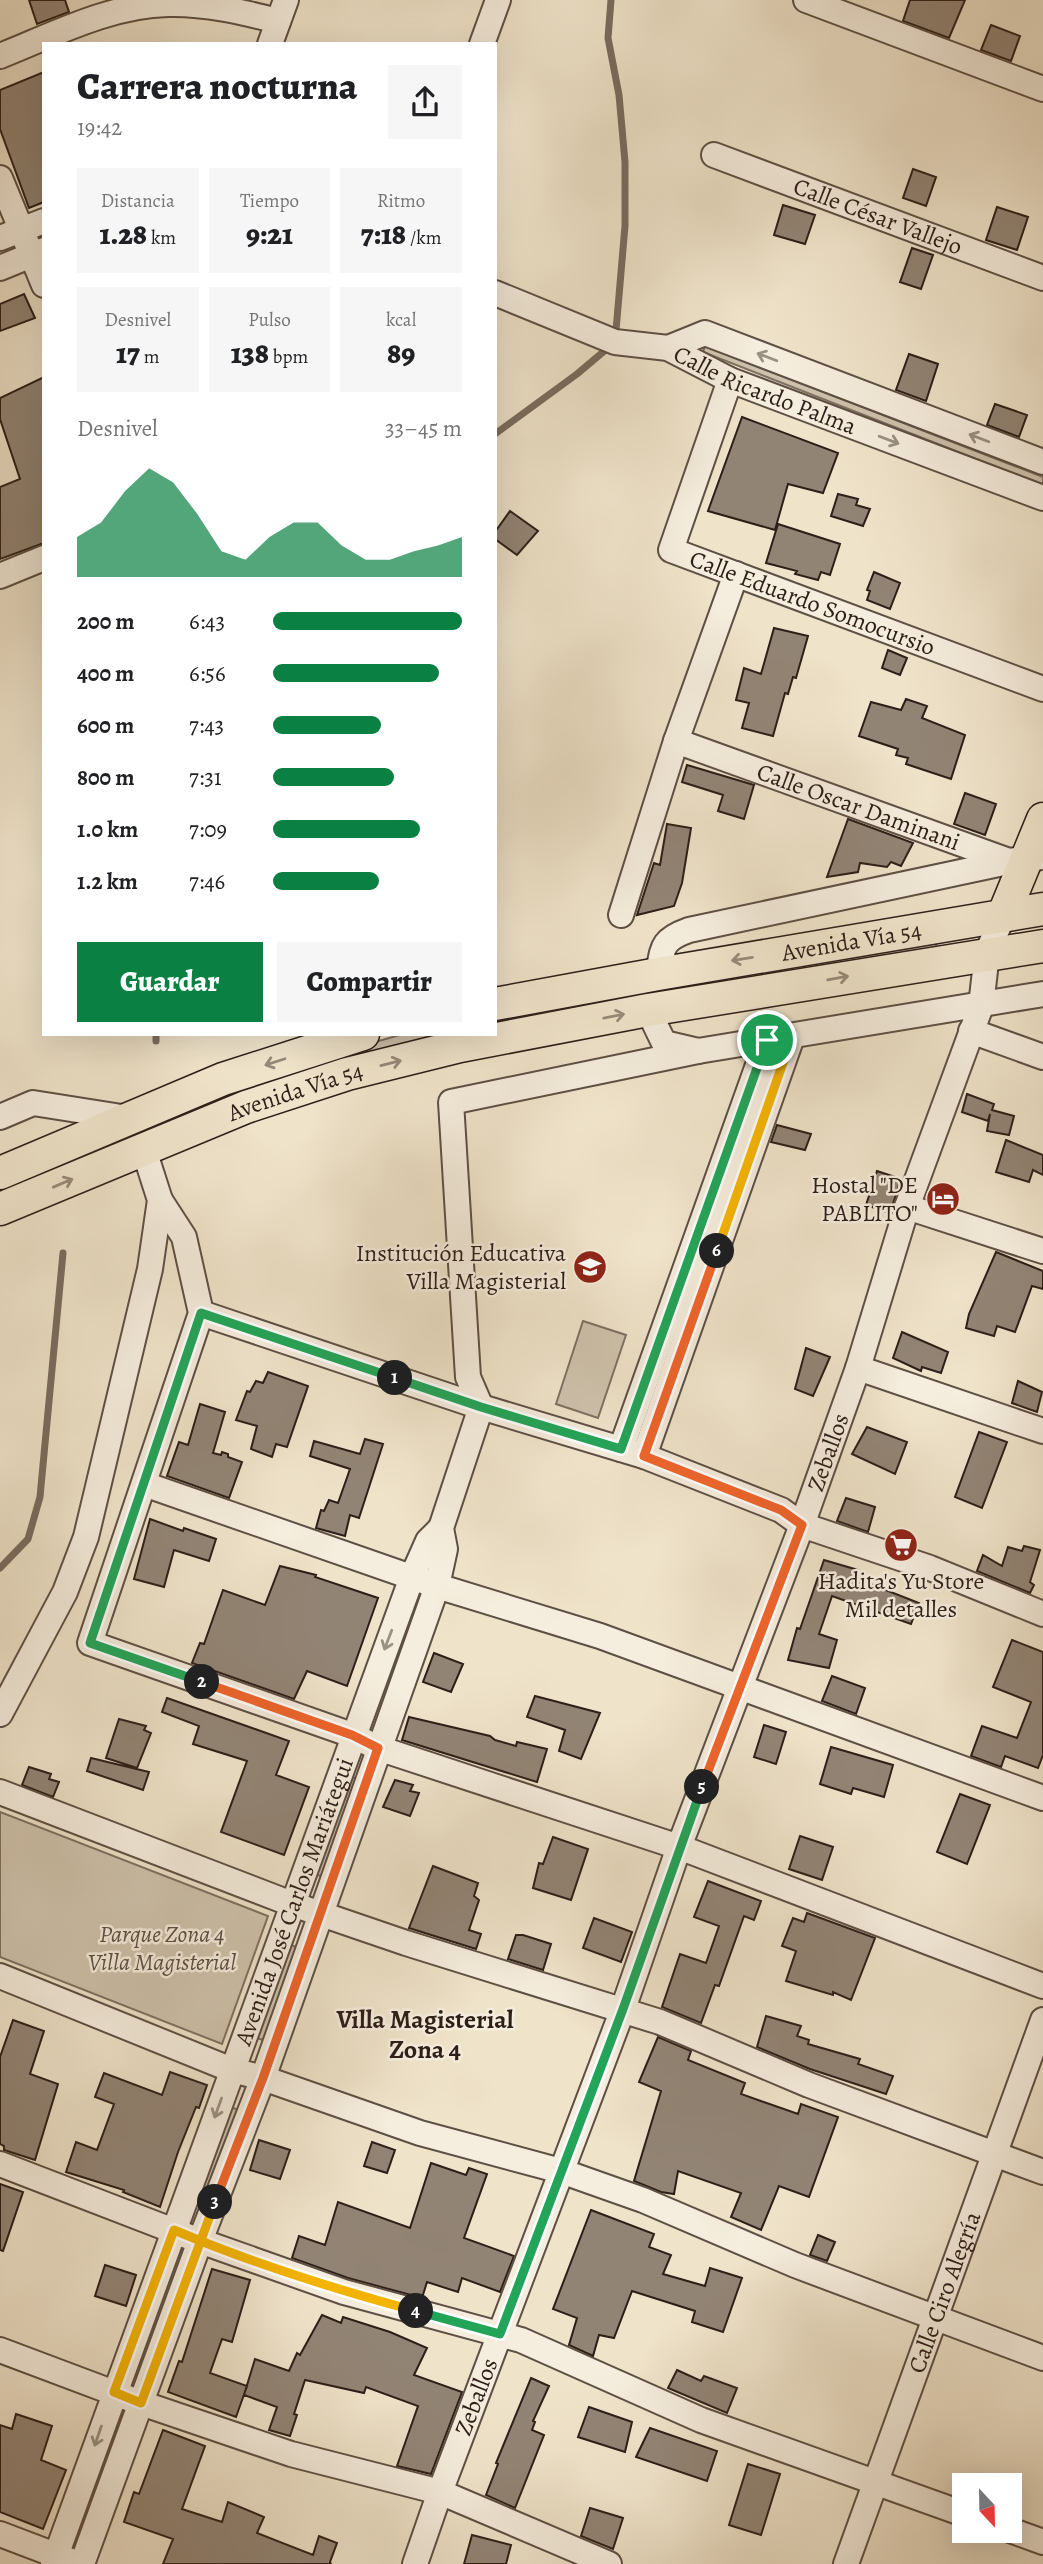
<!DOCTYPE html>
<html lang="es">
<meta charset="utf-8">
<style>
:root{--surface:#fff;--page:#f6f6f6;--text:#202124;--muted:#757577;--accent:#0b8043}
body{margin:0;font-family:Alegreya,serif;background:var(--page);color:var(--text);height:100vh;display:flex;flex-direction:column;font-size:26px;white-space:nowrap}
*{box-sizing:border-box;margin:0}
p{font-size:23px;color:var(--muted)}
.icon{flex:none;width:38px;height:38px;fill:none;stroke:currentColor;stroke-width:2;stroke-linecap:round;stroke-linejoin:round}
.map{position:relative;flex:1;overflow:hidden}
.panel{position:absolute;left:42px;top:42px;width:455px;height:994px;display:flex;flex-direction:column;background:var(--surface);border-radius:0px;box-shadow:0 7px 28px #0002}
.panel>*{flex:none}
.needle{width:46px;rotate:158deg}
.buttons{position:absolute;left:952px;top:2473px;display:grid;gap:14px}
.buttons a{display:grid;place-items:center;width:70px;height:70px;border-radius:0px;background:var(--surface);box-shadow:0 7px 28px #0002;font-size:35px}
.pin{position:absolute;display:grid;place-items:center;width:60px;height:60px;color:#fff;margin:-30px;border:4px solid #fff;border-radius:50%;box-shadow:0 2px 7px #0007}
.km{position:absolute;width:35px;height:35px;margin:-18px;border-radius:50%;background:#222;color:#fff;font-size:19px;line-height:35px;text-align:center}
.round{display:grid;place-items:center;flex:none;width:74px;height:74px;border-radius:0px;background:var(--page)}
.summary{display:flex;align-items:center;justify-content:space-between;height:119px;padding:0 35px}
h1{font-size:38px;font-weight:800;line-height:52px}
.figures{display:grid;grid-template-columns:repeat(3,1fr);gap:10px;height:119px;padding:7px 35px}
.figures div{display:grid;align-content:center;border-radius:0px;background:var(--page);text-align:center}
.figures b{font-size:30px;font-weight:800}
.figures small{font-size:19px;font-weight:400}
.figures p{font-size:19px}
.chart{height:196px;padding:14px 35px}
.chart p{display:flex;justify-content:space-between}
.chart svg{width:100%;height:126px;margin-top:7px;fill:var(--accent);opacity:.7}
.action{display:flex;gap:14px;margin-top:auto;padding:14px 35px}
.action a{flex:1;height:80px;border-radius:0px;background:var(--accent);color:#fff;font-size:28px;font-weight:800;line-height:80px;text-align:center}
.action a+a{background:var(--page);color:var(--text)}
ul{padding:0 35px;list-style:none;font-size:23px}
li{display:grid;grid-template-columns:112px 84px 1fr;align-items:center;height:52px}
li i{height:18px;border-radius:9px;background:var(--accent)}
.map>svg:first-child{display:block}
.green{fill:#cec2ac;stroke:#7e7062;stroke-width:2}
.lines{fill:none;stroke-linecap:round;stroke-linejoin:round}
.stream{stroke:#7a6c5e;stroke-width:7}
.building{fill:#928475;stroke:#2d1e18;stroke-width:2}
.minor-casing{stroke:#5e4f44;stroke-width:28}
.major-casing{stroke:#2d1e18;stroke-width:35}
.minor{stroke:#f5eddd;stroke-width:24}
.major{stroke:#efe3ca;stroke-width:32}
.oneway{stroke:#9b9084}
.oneway2{stroke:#988a7a}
.split-1-casing{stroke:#fff;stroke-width:14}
.split-2-casing{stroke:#fff;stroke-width:14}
.split-3-casing{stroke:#fff;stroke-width:14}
.split-4-casing{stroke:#fff;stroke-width:14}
.split-5-casing{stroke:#fff;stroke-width:14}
.split-6-casing{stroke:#fff;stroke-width:14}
.split-7-casing{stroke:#fff;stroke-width:14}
.split-1{stroke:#22a559;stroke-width:9}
.split-2{stroke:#22a559;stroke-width:9}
.split-3{stroke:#f0652b;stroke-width:9}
.split-4{stroke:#f5b400;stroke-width:9}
.split-5{stroke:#22a559;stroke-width:9}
.split-6{stroke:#f0652b;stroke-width:9}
.split-7{stroke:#f5b400;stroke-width:9}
.labels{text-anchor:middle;stroke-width:5;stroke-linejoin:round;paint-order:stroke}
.street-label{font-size:24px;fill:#2d1e18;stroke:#f5eddd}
.poi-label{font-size:24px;fill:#2d1e18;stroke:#f5eddd;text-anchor:end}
.park-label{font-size:24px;font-style:italic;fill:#5d4f44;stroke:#f5eddd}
.neighbourhood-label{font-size:26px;font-weight:bold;fill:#2d1e18;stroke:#f5eddd}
</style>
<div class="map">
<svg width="1043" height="2564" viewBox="0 0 1043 2564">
<rect width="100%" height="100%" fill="#efe3ca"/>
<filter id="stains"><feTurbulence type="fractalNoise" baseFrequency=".00286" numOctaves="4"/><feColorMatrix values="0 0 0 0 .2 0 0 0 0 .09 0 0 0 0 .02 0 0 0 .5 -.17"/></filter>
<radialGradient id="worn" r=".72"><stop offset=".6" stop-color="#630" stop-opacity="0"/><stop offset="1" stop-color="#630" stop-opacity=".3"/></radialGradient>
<path class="green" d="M705,346L1043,477V485L703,352Z
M939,938L934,951L556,1017L553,1003Z
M403,1034H466L147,1138L142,1125L344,1051Z
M133,1129L138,1141L0,1198V1184Z
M583,1321L626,1335L598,1418L556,1404Z
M348,1776L358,1779L323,1877L315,1874Z
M0,1812L268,1916L222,2044L0,1957Z
M289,1944L298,1948L266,2041L257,2038Z
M231,2107L241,2111L206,2205L197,2201Z"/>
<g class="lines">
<path class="stream" d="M495,434L577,374L615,342L625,226V162L619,95L608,38L611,0
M156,1041V1034
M0,1568L28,1539L40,1497L63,1253"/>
</g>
<path class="building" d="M29,0H65L69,12L37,24Z
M910,0H965L949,38L903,21Z
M991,25L1020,36L1011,61L981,50Z
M44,72V202L29,208L0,129V90Z
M913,169L936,177L926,206L903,198Z
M783,205L815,215L805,244L774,235Z
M997,207L1028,217L1017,250L986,240Z
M912,248L933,255L921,289L900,282Z
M24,294L35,318L0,331V304Z
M909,354L938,364L926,401L896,390Z
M44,377V543L0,559V487L20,479L0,419V398Z
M995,404L1027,415L1019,437L987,425Z
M742,417L838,453L823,493L788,484L775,530L708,511Z
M838,494L858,499L856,505L870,509L863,526L831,516Z
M510,511L538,531L517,555L495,539V532Z
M778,524L840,544L830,575L821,572L818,580L795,574L797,571L766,563Z
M874,572L900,583L890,609L867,600L870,591L867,590Z
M774,628L808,636L796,678L793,677L788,694L785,693L773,736L742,728L749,703L736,700L744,668L761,674Z
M888,650L907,658L900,675L882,668Z
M906,699L927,706L922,718L965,735L951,779L906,764L908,758L896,755L898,749L859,736L871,702L901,710Z
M687,765L754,785L744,819L718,811L723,795L682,782Z
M965,793L996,804L985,835L954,824Z
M848,819L913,843L901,866L891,862L887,867L860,863L858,872L827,877Z
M667,824L691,828L682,883L674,906L637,915L654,863L660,865Z
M967,1094L994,1104L992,1110L1014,1116L1009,1135L987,1131L990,1114L988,1121L962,1112Z
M777,1125L811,1134L805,1150L771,1142Z
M1006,1140L1043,1155V1175L1033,1170L1029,1182L996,1172Z
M877,1171L901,1179L890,1213L866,1205Z
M996,1252L1043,1271V1289L1032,1286L1015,1332L997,1326L994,1336L966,1328L969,1314Z
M902,1332L948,1352L941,1373L922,1367L921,1371L893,1358Z
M806,1348L830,1357L813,1396L795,1389Z
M268,1372L308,1386L287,1447L276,1444L272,1457L251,1449L257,1426L236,1420L247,1391L250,1392L256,1381L263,1383Z
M1018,1381L1042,1392L1037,1412L1012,1403Z
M200,1404L225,1412L213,1453L221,1455L222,1452L228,1454V1457L242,1462L229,1498L167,1476L179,1442L188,1445Z
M867,1427L907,1442L895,1474L852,1454Z
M979,1432L1007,1442L982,1508L955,1497Z
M365,1439L383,1444L359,1518L350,1515L345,1536L316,1528L321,1510L324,1511L329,1500L338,1503L350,1469L310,1456L314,1441L360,1454Z
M846,1498L875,1507L868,1532L837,1521Z
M150,1519L183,1531L184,1528L216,1539L209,1561L174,1550L164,1587L134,1579Z
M1024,1546L1040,1550L1030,1582L1034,1585L1030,1593L977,1571L983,1555L1002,1566L1008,1547L1022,1551Z
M824,1560L858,1570L855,1578L919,1603L911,1624L832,1596L819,1634L837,1640L829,1668L788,1660L797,1628L800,1629Z
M280,1566L316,1575L315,1577L378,1598L347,1686L307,1671L294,1699L192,1663L200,1643L204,1644L223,1590L265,1605Z
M1012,1640L1043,1652V1755L1038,1768L1005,1756L1001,1767L971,1756L982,1726L1017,1738L1031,1702L993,1687Z
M434,1653L463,1664L451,1692L423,1682Z
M832,1676L865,1688L856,1714L822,1701Z
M535,1696L600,1713L581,1759L559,1751L565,1730L527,1717Z
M167,1698L289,1741L276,1775L309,1787L284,1855L221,1832L247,1761L193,1744L199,1726L162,1712Z
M409,1717L490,1736L495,1740L516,1746L517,1742L547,1749L537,1782L402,1740Z
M119,1719L146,1726L144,1730L151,1733L137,1768L106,1758Z
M764,1725L786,1732L776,1764L754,1757Z
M831,1747L893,1765L884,1797L853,1788L851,1794L820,1784Z
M91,1758L149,1772L143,1790L87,1771Z
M29,1767L51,1774L49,1779L59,1782L53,1797L22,1785Z
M395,1780L413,1785L410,1791L419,1793L410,1816L383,1807Z
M960,1794L990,1805L967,1864L937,1852Z
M800,1836L833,1847L822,1880L789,1869Z
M553,1837L588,1849L571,1900L533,1888L539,1863L543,1864Z
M433,1866L478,1883L474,1896L479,1900L469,1930L481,1934L476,1949L409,1928Z
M708,1881L761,1901L754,1920L744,1916L719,1986L715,1985L701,2023L662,2007L680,1954L706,1963L719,1926L694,1917Z
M807,1913L875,1938L851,2000L833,1992V1995L786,1981L796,1951L782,1946L793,1918L804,1922Z
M594,1918L632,1932L621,1962L583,1948Z
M516,1935H523L551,1944L543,1970L508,1959Z
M766,2016L801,2026L797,2036L809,2040L808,2044L860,2059L858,2064L893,2076L886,2094L810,2069L757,2047Z
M13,2020L44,2031L30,2074L58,2084L35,2160L4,2150V2146L0,2144V2057Z
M658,2037L691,2051L688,2060L745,2083L741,2094L798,2114L801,2104L838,2117L809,2197L779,2186L761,2230L731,2217L741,2193L678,2171L674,2194L661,2192L634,2181L661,2091L639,2082Z
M170,2072L207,2085L199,2108L196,2107L178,2152L160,2207L123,2192L124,2190L66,2172L76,2142L97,2150L114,2104L95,2097L104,2073L162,2095Z
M259,2140L290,2150L280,2179L250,2170Z
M372,2142L395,2150L387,2173L364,2166Z
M431,2163L466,2175L469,2168L487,2174L464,2238L514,2256L500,2292L462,2278L458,2292L427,2282L422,2298L348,2278L292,2258L299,2236L325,2245L338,2202L410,2228Z
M0,2184L23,2192L3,2251L0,2250Z
M591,2210L654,2234L649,2247L671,2255L663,2274L705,2286L710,2268L742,2278L723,2332L692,2322L695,2311L632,2291L614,2338L599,2335L593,2356L569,2345L577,2318L553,2309Z
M818,2235L835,2242L827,2261L810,2255Z
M105,2265L136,2275L126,2306L95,2296Z
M212,2269L250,2280L232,2342L222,2339L210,2373L247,2386L236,2417L168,2392L179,2361L182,2362Z
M322,2315L341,2323L343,2317L390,2332L427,2348L414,2375L462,2392L431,2474L397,2466L418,2406L366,2387L364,2393L305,2380L294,2414L297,2415L290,2436L269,2430L277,2407L244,2395L255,2359L289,2371L297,2353L300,2355Z
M677,2370L701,2381L704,2376L737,2388L727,2413L668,2388Z
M531,2378L549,2386L533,2421L535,2422L532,2430L544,2435L515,2508L486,2495L498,2464L496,2463Z
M589,2407L632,2422L625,2452L578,2437Z
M16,2414L52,2426L41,2460L66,2470L43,2529L0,2512V2425L12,2429Z
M650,2428L717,2451L707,2481L636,2457Z
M163,2430L205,2446L182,2509L222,2522L228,2502L264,2517L257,2533L313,2555L319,2536L337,2543L330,2562L331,2564H163L173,2539L124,2522L134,2492L139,2494Z
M748,2464L780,2474L761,2535L729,2525Z
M590,2508L623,2518L613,2549L581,2536Z
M472,2535L511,2545L506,2564H464Z"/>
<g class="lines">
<g class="minor-casing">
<g id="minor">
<path d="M806,0L1043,89"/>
<path d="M270,44L286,0"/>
<path d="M482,44L498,0"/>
<path d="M0,56C53,35 110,5 168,4C205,3 242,12 278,21"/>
<path id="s1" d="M714,155L1043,278"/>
<path d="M0,178L44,285"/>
<path d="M0,238L44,221"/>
<path d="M0,268L44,250"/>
<path id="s2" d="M495,293L615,342L668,348L730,380L1043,498"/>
<path d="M668,348L705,333L1043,462"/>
<path id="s3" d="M730,380L671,550L1043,689"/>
<path d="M0,576L44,558"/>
<path id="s4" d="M676,741L1009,861L1042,857"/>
<path d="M621,915L676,741L736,574"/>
<path d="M658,974C663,947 661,940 689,930L1008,862"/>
<path d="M648,1010L664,1043L698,1051L1043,994"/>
<path d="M971,1031L1043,1057"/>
<path d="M0,1117L33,1103L128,1118"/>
<path d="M160,1200L184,1237L201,1313L90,1643L352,1735L378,1748L679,1847L1043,1986"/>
<path d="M907,1207L1043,1251"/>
<path d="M201,1313L481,1407L644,1456L781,1510L802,1525L930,1568L1043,1614"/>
<path d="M858,1368L1043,1431"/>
<path d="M621,1449L767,1040"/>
<path d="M644,1456L792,1037"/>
<path d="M144,1484L437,1586L600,1636L1043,1798"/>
<path d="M0,1714L65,1592L86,1537L150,1269L160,1200L144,1150"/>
<path d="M0,1792L292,1904L406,1943L660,2022L809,2085L1043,2172"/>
<path d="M0,1976L232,2070L263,2078L420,2133L561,2171L643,2200L795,2265L1043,2358"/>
<path d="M0,2164L200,2241L344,2292L521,2340L701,2420L964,2514"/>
<path d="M0,2350L141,2403L291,2454L440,2492L609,2564"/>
<path d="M1010,2530L1043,2542"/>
<path d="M0,2534L71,2561"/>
<path id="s5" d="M53,2564L412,1577L428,1541L441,1528"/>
<path d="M82,2564L200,2241L263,2078L437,1586L445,1549L441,1528L481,1407L468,1377L451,1102L698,1051"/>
<path id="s6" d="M415,2564L440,2492L623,2009L679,1847L802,1525L858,1368L907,1207L981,1006L987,953L1003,916"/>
<path id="s7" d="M846,2564L1043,2020"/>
</g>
</g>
<g class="major-casing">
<g id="major">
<path d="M1003,916L1043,819"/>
<path id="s8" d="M495,1004L658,974L1043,909"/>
<path d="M0,1173L223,1079L363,1034"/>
<path id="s9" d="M0,1209L246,1107L347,1074L460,1046L648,1010L1043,946"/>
</g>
</g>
<use href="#minor" class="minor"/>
<use href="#major" class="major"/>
</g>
<defs><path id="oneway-shaft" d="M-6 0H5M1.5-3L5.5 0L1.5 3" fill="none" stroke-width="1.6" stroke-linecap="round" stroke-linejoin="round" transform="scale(1.75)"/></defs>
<g class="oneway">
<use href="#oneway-shaft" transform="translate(767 357) rotate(-159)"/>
<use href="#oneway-shaft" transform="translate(979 438) rotate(-159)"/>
<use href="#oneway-shaft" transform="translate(889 440) rotate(21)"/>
<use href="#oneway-shaft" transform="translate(388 1640) rotate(111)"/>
<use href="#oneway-shaft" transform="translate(218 2108) rotate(110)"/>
<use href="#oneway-shaft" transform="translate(98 2436) rotate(109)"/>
</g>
<g class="oneway2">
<use href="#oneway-shaft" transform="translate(742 959) rotate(171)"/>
<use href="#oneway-shaft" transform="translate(838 978) rotate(-10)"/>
<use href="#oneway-shaft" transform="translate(614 1016) rotate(-11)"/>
<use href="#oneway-shaft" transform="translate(275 1062) rotate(162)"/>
<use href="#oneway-shaft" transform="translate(391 1063) rotate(-14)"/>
<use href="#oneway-shaft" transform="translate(63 1183) rotate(-23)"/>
</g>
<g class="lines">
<g class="split-1-casing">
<path id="split-1" d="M395,1378L481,1407L621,1449L767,1040"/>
</g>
<g class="split-2-casing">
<path id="split-2" d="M202,1682L90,1643L201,1313L395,1378"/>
</g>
<g class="split-3-casing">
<path id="split-3" d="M202,1682L352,1735L378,1748L263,2078L215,2202"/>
</g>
<g class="split-4-casing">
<path id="split-4" d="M215,2202L141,2403L114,2392L174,2230C252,2263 334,2289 416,2311"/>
</g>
<g class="split-5-casing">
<path id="split-5" d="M416,2311L500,2334L623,2009L702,1787"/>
</g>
<g class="split-6-casing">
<path id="split-6" d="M702,1787L802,1525L781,1510L644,1456L717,1251"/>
</g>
<g class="split-7-casing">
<path id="split-7" d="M717,1251L792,1037L767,1040"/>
</g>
<use href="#split-1" class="split-1"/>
<use href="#split-2" class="split-2"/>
<use href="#split-3" class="split-3"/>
<use href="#split-4" class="split-4"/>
<use href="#split-5" class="split-5"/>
<use href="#split-6" class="split-6"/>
<use href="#split-7" class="split-7"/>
</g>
<defs>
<g id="hotel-disc" transform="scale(1.75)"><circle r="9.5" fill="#8f2418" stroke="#f5eddd"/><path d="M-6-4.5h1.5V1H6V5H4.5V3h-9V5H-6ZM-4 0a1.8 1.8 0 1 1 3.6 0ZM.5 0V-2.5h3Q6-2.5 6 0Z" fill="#fff"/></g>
<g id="school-disc" transform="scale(1.75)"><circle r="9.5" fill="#8f2418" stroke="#f5eddd"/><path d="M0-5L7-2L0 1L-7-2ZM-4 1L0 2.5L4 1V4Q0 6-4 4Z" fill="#fff"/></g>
<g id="supermarket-disc" transform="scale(1.75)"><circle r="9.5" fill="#8f2418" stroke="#f5eddd"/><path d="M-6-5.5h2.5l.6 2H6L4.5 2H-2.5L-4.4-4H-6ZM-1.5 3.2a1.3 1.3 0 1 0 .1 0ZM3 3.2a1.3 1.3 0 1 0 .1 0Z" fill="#fff"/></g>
</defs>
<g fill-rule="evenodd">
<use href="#hotel-disc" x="943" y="1199"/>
<use href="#school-disc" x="590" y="1267"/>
<use href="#supermarket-disc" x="901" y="1545"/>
</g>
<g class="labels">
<g class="street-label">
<text dy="8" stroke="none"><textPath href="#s1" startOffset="175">Calle César Vallejo</textPath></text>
<text dy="8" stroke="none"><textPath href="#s2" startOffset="289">Calle Ricardo Palma</textPath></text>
<text dy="8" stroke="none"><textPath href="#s3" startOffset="331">Calle Eduardo Somocursio</textPath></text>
<text dy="8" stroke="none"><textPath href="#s4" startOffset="194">Calle Oscar Daminani</textPath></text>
<text dy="8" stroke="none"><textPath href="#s8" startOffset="362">Avenida Vía 54</textPath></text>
<text dy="8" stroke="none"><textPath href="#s9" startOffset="318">Avenida Vía 54</textPath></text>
<text dy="8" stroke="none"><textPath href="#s6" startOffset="1186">Zeballos</textPath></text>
<text dy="8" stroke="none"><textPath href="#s5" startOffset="705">Avenida José Carlos Mariátegui</textPath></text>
<text dy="8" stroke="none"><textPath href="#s7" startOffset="289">Calle Ciro Alegría</textPath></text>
<text dy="8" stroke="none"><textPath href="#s6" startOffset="178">Zeballos</textPath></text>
</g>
<g class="poi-label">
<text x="918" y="1193">Hostal "DE<tspan x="918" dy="28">PABLITO"</tspan></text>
<text x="566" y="1261">Institución Educativa<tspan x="566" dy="28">Villa Magisterial</tspan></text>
<text x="901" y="1589" text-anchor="middle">Hadita's Yu Store<tspan x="901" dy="28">Mil detalles</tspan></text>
</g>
<g class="park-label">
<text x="162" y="1942">Parque Zona 4<tspan x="162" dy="28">Villa Magisterial</tspan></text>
</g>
<g class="neighbourhood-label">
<text x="425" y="2028">Villa Magisterial<tspan x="425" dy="30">Zona 4</tspan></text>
</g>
</g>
<rect width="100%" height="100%" filter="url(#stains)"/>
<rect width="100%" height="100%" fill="url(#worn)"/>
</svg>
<div class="buttons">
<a><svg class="needle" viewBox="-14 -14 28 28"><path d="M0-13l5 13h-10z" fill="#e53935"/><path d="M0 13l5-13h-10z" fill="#757577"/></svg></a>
</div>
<div class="pin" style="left:767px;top:1040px;background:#1e9e55"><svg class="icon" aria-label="arrive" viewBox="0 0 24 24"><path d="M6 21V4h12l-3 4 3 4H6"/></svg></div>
<b class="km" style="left:395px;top:1378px">1</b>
<b class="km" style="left:202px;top:1682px">2</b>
<b class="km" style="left:215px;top:2202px">3</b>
<b class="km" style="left:416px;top:2311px">4</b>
<b class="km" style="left:702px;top:1787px">5</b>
<b class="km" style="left:717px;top:1251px">6</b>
<section class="panel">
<div class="summary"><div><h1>Carrera nocturna</h1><p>19:42</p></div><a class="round"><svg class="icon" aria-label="share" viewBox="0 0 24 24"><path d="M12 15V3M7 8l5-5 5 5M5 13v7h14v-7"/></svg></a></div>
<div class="figures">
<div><p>Distancia</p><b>1.28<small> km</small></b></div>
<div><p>Tiempo</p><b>9:21</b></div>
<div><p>Ritmo</p><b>7:18<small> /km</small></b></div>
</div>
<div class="figures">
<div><p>Desnivel</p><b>17<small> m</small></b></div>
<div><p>Pulso</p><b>138<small> bpm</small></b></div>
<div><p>kcal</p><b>89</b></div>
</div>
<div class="chart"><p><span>Desnivel</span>33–45 m</p>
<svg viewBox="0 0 160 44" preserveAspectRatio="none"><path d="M0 44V30L10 25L20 14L30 6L40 11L50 22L60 35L70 38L80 30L90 25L100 25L110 33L120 38L130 38L140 35L150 33L160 30V44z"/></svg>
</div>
<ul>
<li><b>200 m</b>6:43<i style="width:100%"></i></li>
<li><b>400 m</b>6:56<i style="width:88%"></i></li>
<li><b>600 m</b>7:43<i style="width:57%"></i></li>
<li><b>800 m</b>7:31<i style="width:64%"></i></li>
<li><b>1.0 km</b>7:09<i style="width:78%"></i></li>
<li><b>1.2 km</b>7:46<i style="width:56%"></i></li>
</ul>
<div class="action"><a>Guardar</a><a>Compartir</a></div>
</section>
</div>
